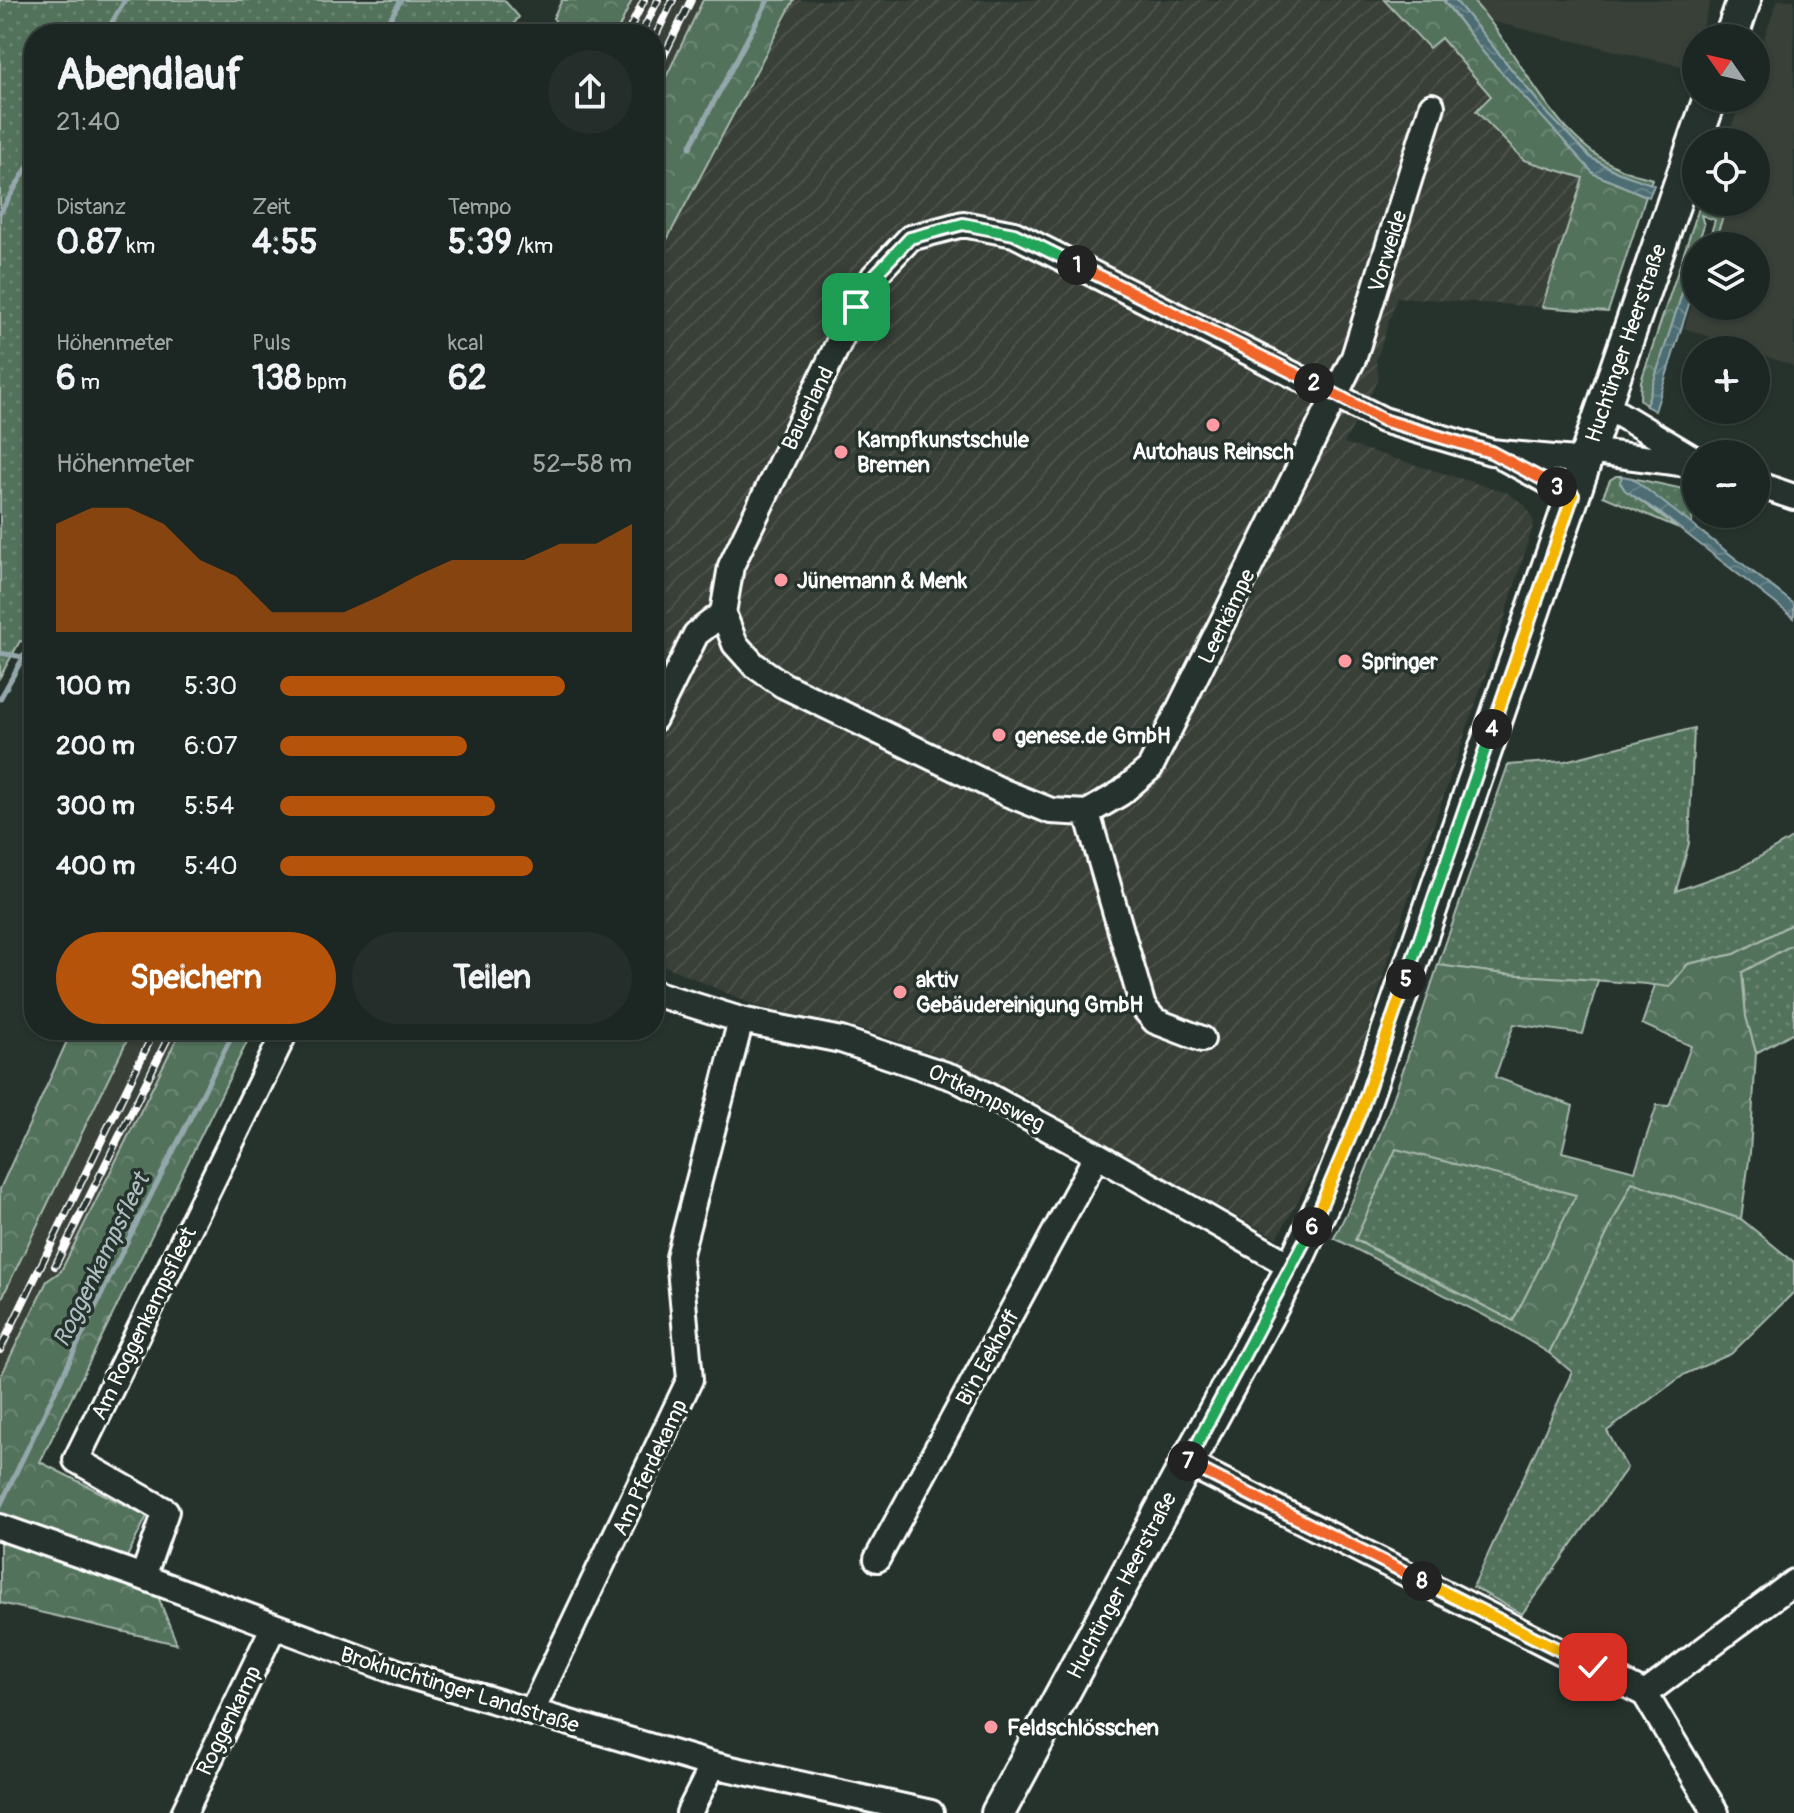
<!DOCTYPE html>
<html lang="de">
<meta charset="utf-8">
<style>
:root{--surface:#1c2622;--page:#252e2a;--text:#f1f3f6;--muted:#a0a5a5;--line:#3a4340;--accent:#b45309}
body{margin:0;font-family:Pangolin,sans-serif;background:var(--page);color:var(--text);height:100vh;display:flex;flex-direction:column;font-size:30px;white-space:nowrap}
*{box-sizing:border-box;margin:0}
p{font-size:26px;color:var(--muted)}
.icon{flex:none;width:44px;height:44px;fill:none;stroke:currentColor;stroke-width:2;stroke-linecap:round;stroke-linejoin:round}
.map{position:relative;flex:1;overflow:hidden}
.details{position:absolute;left:24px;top:24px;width:640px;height:1016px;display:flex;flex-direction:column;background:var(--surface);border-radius:32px;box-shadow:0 2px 6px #0004,0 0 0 2px var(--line)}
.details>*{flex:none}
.needle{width:52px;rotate:304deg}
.tools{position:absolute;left:1682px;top:24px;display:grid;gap:16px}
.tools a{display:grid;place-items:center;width:88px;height:88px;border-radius:50%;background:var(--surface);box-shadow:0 2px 6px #0004,0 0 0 2px var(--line);font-size:40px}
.pin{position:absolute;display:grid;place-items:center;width:68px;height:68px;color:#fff;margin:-34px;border-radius:16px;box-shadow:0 4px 12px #0006}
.km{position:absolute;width:40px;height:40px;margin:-20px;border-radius:50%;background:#222;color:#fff;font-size:22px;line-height:40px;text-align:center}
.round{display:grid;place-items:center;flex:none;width:84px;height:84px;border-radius:42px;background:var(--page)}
.summary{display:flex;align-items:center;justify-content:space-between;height:136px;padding:0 32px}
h1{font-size:44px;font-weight:800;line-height:60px}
.figures{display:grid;grid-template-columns:repeat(3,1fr);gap:12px;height:136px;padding:8px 32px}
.figures div{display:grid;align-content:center}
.figures b{font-size:34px;font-weight:800}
.figures small{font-size:22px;font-weight:400}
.figures p{font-size:22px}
.chart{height:224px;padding:16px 32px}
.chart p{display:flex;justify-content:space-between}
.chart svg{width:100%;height:144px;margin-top:8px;fill:var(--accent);opacity:.7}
.primary-button{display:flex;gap:16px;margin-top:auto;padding:16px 32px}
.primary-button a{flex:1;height:92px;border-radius:48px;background:var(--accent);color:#fff;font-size:32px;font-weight:800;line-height:92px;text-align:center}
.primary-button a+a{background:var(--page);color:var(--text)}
ul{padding:0 32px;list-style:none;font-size:26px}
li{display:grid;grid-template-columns:128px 96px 1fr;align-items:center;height:60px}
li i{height:20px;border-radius:10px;background:var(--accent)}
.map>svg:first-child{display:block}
.built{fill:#393f37}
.industrial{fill:url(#industrial-furrows)}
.grass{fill:url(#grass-dots);stroke:#a8b8ae;stroke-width:2}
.forest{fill:url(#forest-crowns);stroke:#a8b8ae;stroke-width:2;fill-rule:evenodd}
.water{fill:url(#water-waves);stroke:#94a7ab;stroke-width:2}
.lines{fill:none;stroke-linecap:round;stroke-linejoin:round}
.stream{stroke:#94a7ab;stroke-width:5}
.minor-casing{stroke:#fff;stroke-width:30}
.major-casing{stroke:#fff;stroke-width:38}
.minor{stroke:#26332d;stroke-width:24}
.major{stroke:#26332d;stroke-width:32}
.rail-casing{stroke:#fff;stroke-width:8}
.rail{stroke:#26332d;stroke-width:5;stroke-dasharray:15;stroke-linecap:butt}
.split-1-casing{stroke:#fff;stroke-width:16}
.split-2-casing{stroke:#fff;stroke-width:16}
.split-3-casing{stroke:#fff;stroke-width:16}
.split-4-casing{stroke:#fff;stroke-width:16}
.split-5-casing{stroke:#fff;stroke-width:16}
.split-6-casing{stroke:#fff;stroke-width:16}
.split-7-casing{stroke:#fff;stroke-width:16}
.split-8-casing{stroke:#fff;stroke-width:16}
.split-9-casing{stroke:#fff;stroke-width:16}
.split-1{stroke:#22a559;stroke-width:10}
.split-2{stroke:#f0652b;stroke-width:10}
.split-3{stroke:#f0652b;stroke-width:10}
.split-4{stroke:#f5b400;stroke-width:10}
.split-5{stroke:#22a559;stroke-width:10}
.split-6{stroke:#f5b400;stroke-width:10}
.split-7{stroke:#22a559;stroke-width:10}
.split-8{stroke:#f0652b;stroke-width:10}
.split-9{stroke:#f5b400;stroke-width:10}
.poi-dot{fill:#ff9aa2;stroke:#26332d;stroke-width:3}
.labels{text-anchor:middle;stroke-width:7;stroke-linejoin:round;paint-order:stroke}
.street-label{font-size:22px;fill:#fff;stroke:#26332d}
.poi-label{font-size:22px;font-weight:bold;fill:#fff;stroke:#26332d;text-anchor:start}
.water-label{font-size:24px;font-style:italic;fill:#aebdc0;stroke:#26332d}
</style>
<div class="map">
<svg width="1794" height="1813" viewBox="0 0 1794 1813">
<defs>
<pattern id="industrial-furrows" width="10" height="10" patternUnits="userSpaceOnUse" patternTransform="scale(2)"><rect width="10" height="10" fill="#393f37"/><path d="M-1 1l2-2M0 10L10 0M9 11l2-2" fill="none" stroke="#4d524b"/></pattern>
<pattern id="grass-dots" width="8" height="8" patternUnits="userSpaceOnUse" patternTransform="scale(2)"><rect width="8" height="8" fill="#52725c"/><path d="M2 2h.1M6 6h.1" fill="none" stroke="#6c8774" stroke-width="1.8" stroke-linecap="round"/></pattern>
<pattern id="forest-crowns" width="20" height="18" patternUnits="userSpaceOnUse" patternTransform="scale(2)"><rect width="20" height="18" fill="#52725c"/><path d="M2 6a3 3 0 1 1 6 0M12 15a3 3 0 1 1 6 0" fill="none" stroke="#6c8774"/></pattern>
<pattern id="water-waves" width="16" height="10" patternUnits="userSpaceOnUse" patternTransform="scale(2)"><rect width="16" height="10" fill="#4c6d73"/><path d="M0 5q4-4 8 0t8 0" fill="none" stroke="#678388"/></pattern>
</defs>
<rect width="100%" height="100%" fill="#26332d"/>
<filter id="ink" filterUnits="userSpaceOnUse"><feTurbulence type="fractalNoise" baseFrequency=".0125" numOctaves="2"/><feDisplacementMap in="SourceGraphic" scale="16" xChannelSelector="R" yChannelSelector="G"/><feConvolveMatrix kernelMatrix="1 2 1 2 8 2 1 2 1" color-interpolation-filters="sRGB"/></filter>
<g filter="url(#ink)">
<path class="built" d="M632,0H703L654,102V34H616Z
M1472,0H1711L1699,38H1696L1689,68L1493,22Z
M1778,0H1794V366L1756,353V350H1748L1684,328L1696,294V306H1756V246H1713L1728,202H1756V142H1726L1742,98H1756V60Z
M132,1030H181L60,1271L47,1281L0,1378V1302Z"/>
<path class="industrial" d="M794,0H1384L1429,48L1441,38L1491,96L1477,111L1524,160L1583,178L1542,307L1397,297L1376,361L1379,379L1344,443L1508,493L1525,505L1534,522L1501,630L1393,943L1345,1107L1310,1179L1277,1238L1119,1152L1025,1097L932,1053L869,1031L756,1006L654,961V264Z"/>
<path class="grass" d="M0,0H504L519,17L506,34H34V644L20,641L0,677Z
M1616,476H1622L1620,482L1625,490L1679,528L1603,496L1610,480Z
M1632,478L1693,491L1692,526L1635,482Z
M1694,728L1689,843L1676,891L1740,868L1794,837V923L1735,954L1688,964L1669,988L1647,984L1504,974L1438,965L1508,765L1565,761Z
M1794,944V1032L1756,1053L1746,1017L1742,972Z
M1396,1148L1577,1195L1513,1321L1355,1239Z
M1632,1182L1741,1219L1794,1262V1292L1731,1354L1685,1374L1607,1431L1627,1468L1522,1614L1473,1587L1572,1372L1549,1353Z"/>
<path class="forest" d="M562,0H632L616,34H565L553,18Z
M703,0H794L654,264V102Z
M1384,0H1443L1484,53L1594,174L1646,196L1608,312L1542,307L1583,178L1524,160L1476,111L1491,96L1441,38L1429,48Z
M1455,0H1472C1521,52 1549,135 1617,167C1627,173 1640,175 1652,179L1650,184L1617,172L1591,158L1548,114Z
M1701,202H1728L1713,246H1707L1715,220L1701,215L1704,225L1646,406L1640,399L1641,381Z
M1794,923V944L1742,972L1746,1017L1756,1053L1750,1153L1741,1219L1632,1182L1549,1353L1503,1325L1334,1238C1379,1152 1407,1058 1438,965L1504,974L1598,980L1583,1034L1514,1024L1495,1077L1573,1106L1562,1152L1635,1171L1657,1105L1669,1106L1691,1046L1642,1024L1655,985L1669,987L1688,964L1735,954ZM1396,1149L1576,1195L1513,1321L1355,1240Z
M72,1030H132L0,1302V1189Z
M181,1030H253L40,1462L147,1516L126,1559L0,1515V1378L47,1281L61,1271Z
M0,1540L157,1594L177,1644L0,1603Z"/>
<path class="water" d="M1444,0H1455L1548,114L1591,158L1617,172L1654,185L1649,197L1594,174L1484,53Z
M1696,250V282L1655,411L1646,406Z
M1622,476L1632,478L1794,604V618L1660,513L1625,490L1620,482Z"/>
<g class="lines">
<path class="stream" d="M105,34L125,0
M381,34L401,0
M690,147L768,0
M0,213L34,156
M654,215L664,197
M0,653L23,657
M0,699L34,638
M0,1506L123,1250L235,1030"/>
<g class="minor-casing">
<path id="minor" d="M1604,405L1696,460
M1588,451L1696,465
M1504,458L1573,495
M1756,484L1794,497
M723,613L735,644L754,665L783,685L1006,793L1051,811L1087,813L1121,793L1150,768L1354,357L1432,106
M654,719L696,634L723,613L731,566L856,307L874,276L910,238L963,224L1014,234L1383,420L1491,452L1585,461
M1087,813L1143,1007L1155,1021L1202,1039
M654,993L741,1020L841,1040L955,1078L1097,1155L1293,1267
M1187,1463L1645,1694L1716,1813
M0,1527L143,1577L400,1673L713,1765L931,1813
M877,1559L1097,1155
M143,1577L166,1511L76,1460L286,1030
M1645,1694L1794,1582
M531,1713L690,1379L679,1257L741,1020
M184,1813L273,1628
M689,1813L713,1765"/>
</g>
<g class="major-casing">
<path id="major" d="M1731,38L1744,0
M998,1813L1293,1267L1329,1190L1360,1113L1710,98"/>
</g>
<use href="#minor" class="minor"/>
<use href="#major" class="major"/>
<g class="rail-casing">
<path id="rail" d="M627,34L644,0
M641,34L658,0
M654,39L673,0
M654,76L691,0
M55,1266L172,1030
M0,1350L155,1030"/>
</g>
<use href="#rail" class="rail"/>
</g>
</g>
<g class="lines" filter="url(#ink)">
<g class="split-1-casing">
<path id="split-1" d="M856,307L874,276L910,238L963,224L1014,234L1077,265"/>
</g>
<g class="split-2-casing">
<path id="split-2" d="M1077,265L1314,383"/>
</g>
<g class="split-3-casing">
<path id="split-3" d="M1314,383L1383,420L1491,452L1557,487"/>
</g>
<g class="split-4-casing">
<path id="split-4" d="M1492,729L1573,495L1557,487"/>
</g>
<g class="split-5-casing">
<path id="split-5" d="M1406,979L1492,729"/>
</g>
<g class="split-6-casing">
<path id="split-6" d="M1312,1227L1360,1113L1406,979"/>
</g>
<g class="split-7-casing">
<path id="split-7" d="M1188,1461L1312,1227"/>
</g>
<g class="split-8-casing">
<path id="split-8" d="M1188,1461L1187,1463L1422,1581"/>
</g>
<g class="split-9-casing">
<path id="split-9" d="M1422,1581L1593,1667"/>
</g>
<use href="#split-1" class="split-1"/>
<use href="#split-2" class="split-2"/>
<use href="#split-3" class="split-3"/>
<use href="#split-4" class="split-4"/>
<use href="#split-5" class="split-5"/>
<use href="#split-6" class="split-6"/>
<use href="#split-7" class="split-7"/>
<use href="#split-8" class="split-8"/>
<use href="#split-9" class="split-9"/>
</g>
<g class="poi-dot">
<circle cx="1213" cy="425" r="8"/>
<circle cx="841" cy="452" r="8"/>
<circle cx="781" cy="580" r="8"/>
<circle cx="1345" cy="661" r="8"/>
<circle cx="999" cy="735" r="8"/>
<circle cx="900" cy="992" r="8"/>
<circle cx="991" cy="1727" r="8"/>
</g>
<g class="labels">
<g class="street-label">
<text transform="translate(1387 251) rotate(-73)" y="8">Vorweide</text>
<text transform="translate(1625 343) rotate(-71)" y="8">Huchtinger Heerstraße</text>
<text transform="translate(807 408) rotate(-64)" y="8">Bauerland</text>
<text transform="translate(1226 616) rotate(-64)" y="8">Leerkämpe</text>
<text transform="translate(987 1097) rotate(26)" y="8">Ortkampsweg</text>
<text transform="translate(143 1323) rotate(-64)" y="8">Am Roggenkampsfleet</text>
<text transform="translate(987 1357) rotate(-61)" y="8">Bi'n Eekhoff</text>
<text transform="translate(649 1467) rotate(-65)" y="8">Am Pferdekamp</text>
<text transform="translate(1121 1585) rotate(-62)" y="8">Huchtinger Heerstraße</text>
<text transform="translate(460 1689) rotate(17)" y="8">Brokhuchtinger Landstraße</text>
<text transform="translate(228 1720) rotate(-64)" y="8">Roggenkamp</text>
</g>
<g class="poi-label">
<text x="857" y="447">Kampfkunstschule<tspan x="857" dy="25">Bremen</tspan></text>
<text x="1213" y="459" text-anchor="middle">Autohaus Reinsch</text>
<text x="797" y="588">Jünemann &amp; Menk</text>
<text x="1361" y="669">Springer</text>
<text x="1015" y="743">genese.de GmbH</text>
<text x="916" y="987">aktiv<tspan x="916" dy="25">Gebäudereinigung GmbH</tspan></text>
<text x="1007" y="1735">Feldschlösschen</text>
</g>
<g class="water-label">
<text transform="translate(101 1260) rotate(-64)" y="8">Roggenkampsfleet</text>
</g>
</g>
</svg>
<div class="tools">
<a><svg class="needle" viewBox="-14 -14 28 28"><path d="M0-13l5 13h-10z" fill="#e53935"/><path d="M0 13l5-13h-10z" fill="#a0a5a5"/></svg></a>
<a><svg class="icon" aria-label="locate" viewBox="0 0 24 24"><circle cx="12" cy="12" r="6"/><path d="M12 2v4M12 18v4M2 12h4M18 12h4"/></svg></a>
<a><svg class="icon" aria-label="layers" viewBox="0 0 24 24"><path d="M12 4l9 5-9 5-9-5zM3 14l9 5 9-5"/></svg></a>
<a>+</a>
<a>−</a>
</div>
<div class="pin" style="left:856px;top:307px;background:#1e9e55"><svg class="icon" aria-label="arrive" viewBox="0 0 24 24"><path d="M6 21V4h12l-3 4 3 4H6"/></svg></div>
<div class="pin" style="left:1593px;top:1667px;background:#d93025"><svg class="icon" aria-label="check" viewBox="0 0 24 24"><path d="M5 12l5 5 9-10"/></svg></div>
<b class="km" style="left:1077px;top:265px">1</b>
<b class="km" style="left:1314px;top:383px">2</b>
<b class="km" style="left:1557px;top:487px">3</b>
<b class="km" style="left:1492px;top:729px">4</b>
<b class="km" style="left:1406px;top:979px">5</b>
<b class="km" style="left:1312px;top:1227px">6</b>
<b class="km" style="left:1188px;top:1461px">7</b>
<b class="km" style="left:1422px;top:1581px">8</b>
<section class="details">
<div class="summary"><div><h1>Abendlauf</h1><p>21:40</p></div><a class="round"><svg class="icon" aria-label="share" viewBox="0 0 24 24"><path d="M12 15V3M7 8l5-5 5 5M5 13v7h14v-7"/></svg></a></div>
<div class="figures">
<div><p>Distanz</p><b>0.87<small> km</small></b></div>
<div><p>Zeit</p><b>4:55</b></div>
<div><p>Tempo</p><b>5:39<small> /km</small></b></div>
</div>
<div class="figures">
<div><p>Höhenmeter</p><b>6<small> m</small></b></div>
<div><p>Puls</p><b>138<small> bpm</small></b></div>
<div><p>kcal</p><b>62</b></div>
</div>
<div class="chart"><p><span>Höhenmeter</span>52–58 m</p>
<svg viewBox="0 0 160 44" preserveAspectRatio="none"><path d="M0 44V11L10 6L20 6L30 11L40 22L50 27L60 38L70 38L80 38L90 33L100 27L110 22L120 22L130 22L140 17L150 17L160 11V44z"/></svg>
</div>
<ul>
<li><b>100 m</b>5:30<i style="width:81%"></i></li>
<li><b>200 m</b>6:07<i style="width:53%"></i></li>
<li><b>300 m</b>5:54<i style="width:61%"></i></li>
<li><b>400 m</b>5:40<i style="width:72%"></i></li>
</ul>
<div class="primary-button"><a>Speichern</a><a>Teilen</a></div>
</section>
</div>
